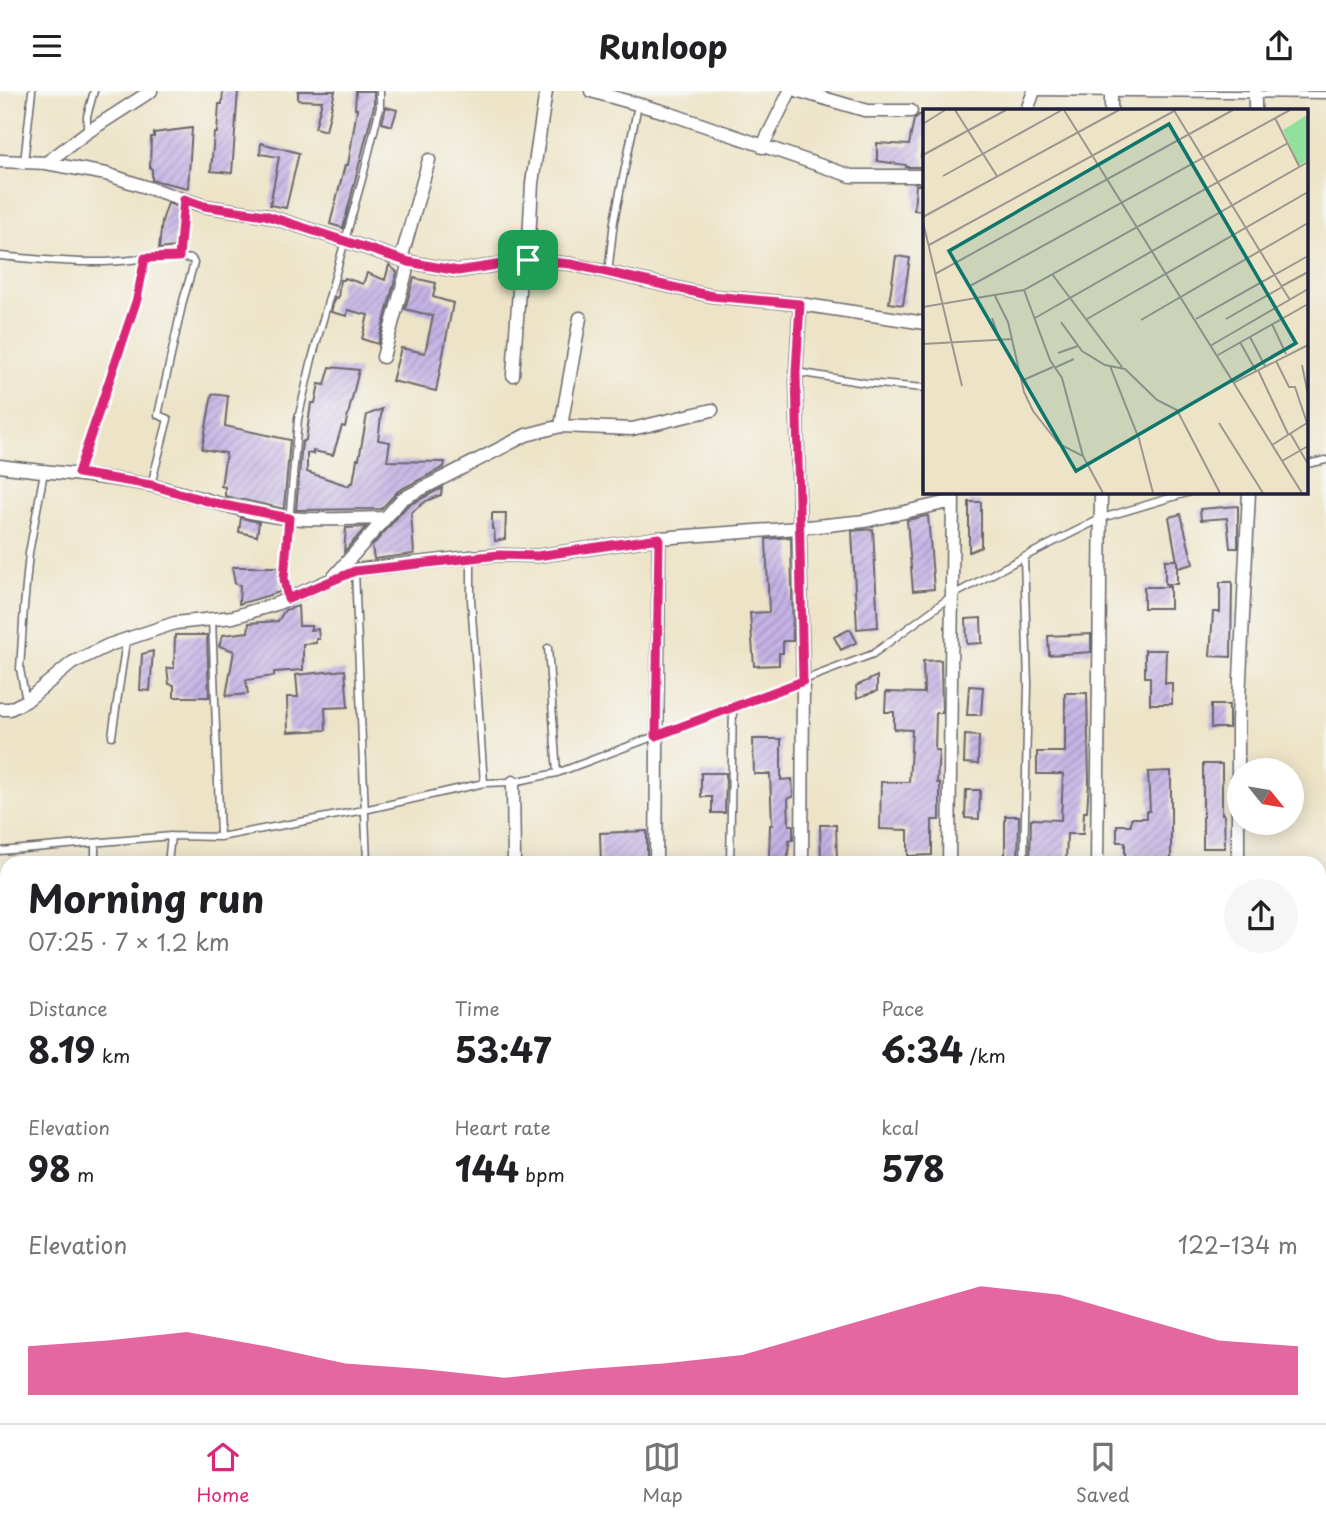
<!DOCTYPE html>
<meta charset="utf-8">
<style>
:root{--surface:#fff;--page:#f6f6f6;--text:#202124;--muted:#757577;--line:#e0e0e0;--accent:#db2777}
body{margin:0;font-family:"Playpen Sans",sans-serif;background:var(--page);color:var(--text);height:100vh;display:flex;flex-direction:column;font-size:26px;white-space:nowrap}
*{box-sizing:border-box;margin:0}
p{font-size:23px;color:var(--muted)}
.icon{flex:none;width:38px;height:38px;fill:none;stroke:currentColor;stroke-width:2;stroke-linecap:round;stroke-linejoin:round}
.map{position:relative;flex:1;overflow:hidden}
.sheet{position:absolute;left:0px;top:765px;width:1326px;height:569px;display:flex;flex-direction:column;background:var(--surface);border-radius:21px 21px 0 0;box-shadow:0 4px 18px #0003}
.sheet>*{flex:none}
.needle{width:46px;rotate:120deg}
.tools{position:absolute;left:1227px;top:667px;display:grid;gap:14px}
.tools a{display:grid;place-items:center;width:77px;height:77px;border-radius:50%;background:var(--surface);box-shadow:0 4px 18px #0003;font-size:35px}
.pin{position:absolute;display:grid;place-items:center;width:60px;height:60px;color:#fff;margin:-30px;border-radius:14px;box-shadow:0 4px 10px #0006}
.round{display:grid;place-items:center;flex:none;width:74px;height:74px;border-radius:37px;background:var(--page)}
.headline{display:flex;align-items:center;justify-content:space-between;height:119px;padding:0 28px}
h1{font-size:38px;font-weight:700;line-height:52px}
.metrics{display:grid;grid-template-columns:repeat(3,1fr);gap:10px;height:119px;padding:7px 28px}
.metrics div{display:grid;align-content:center}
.metrics b{font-size:35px;font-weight:700}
.metrics small{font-size:19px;font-weight:400}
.metrics p{font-size:19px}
.chart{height:196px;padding:14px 28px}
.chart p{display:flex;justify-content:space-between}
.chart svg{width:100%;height:126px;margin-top:7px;fill:var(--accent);opacity:.7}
header{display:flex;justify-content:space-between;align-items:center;height:91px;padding:0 28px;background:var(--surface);font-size:32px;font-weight:700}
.tabs{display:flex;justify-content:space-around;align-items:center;height:98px;border-top:2px solid var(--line);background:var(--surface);font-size:19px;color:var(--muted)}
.tabs a{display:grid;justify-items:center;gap:4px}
.tabs .on{color:var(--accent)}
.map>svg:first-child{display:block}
.building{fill:url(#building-hatch)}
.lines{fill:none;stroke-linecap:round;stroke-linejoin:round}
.service-casing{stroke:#69666c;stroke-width:9}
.pedestrian-casing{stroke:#69666c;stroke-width:12}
.minor-casing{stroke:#69666c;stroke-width:15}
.tertiary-casing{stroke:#69666c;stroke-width:18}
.secondary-casing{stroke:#69666c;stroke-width:20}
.service{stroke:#fff;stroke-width:6}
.pedestrian{stroke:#fff;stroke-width:10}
.minor{stroke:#fff;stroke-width:12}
.tertiary{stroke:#fff;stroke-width:16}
.secondary{stroke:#fbe6c4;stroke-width:18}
.route-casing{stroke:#fff;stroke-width:14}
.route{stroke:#db2777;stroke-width:9}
.inset-road{fill:none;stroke:#9c968f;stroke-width:2}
.view{fill:#0f766e;fill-opacity:0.15;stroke:#0f766e;stroke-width:3.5}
.inset-edge{fill:none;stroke:#22223b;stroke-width:3.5}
</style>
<header><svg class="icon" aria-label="menu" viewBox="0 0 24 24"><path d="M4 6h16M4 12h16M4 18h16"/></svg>Runloop<svg class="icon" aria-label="share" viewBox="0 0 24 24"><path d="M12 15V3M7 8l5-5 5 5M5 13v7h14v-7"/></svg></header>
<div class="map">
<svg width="1326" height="1332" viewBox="0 0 1326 1332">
<defs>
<pattern id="building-hatch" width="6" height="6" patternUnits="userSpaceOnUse" patternTransform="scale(1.75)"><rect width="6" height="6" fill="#c5b3e5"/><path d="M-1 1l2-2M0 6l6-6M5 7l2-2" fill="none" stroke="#a091bb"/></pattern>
</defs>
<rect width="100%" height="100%" fill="#f6f6f2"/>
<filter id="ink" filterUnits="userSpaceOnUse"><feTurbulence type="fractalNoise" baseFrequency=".0143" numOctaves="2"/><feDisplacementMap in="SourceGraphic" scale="14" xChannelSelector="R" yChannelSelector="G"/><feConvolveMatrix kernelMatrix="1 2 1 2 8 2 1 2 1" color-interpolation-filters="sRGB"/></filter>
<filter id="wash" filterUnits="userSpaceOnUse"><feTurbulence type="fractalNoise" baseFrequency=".00686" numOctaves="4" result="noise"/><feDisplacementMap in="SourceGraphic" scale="28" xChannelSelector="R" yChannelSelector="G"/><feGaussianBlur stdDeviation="1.57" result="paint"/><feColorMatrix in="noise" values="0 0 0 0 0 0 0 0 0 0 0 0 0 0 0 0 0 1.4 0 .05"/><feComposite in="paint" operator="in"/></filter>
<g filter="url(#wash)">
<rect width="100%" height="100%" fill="#ede4c7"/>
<g id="blocks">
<path class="building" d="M223,0H238L232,82L211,80L214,42H217L219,13H222Z
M298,0H335L326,40L315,37L322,10L298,9Z
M356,0H374V15L343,137L330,133L345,74H348L357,18H355Z
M386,16L397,19L392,35L382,32Z
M919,24H925V42L921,66L925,67V76H906V74L877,70V52L909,54L914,28Z
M192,37L188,97L152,89V78L150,77L151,46H154V42Z
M261,52L299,62L286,117L270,114L279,66L260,63Z
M916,94H925V120L914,119Z
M168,112L178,116L174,156L159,158L162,130Z
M896,165L910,167L903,214L889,212Z
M389,174L397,181L378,253L362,248L368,224L348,219L347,225L331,221L335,206L338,207L340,189H344L345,187L363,193L367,182L385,189Z
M414,187L436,192L433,206L453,212L436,300L392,290L401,257L425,262L433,225L405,218Z
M330,276L359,279L345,336L342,335L333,364L313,360V363L307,362V381L349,395L350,392H353L357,368H359L367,324L382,318L378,349L390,351L387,370L445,371L444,376L398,400L381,418L296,419L302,351L306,349L311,312H315L319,293L325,294Z
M212,303L228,305L225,335L290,349L284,418L225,405V396L221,395L226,362L202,358Z
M442,397L441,404L426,410L411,422L414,463L374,468L372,455L407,415Z
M969,411H981V456L969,461Z
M1238,415V457H1230L1227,427L1201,429L1200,418Z
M492,422H506L505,448L495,450L494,438H492Z
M1181,423L1193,473L1178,477L1169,426Z
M926,425H928L934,498L913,500L907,429Z
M241,427L259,431L257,445L239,441Z
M366,436L344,461L346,437Z
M873,438L878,536L857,538L852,440Z
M791,446L793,550H783V562H779V574L754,575L750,522L769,521L766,448Z
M1165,469H1177V493H1165Z
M232,476H279L280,501L239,513L240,494L235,493Z
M1220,491H1232L1231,566L1210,565L1213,521H1220Z
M1144,496H1170V517H1144Z
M298,515L299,535H312L310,539L318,538L319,548H316V552L303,553V579L274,581V585L246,589L248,603L226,605L234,560L219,555L223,544L248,541L249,532L278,530L285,519Z
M981,527L982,552L967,553L966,528Z
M850,538L857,551L841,559L834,546Z
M1091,543V561L1049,564L1048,545Z
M175,544H207L209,606H174V594L169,593L167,577H174Z
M1145,559H1166L1165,592H1172V613H1150V586H1145Z
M153,560L150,600L140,599L142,563Z
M941,569L942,622H936L935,659H939L937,692H940V729H932V764L908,765V739L880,738L881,691H909L912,639L894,638V621H885L886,601L924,602L923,570Z
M345,579L348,616L325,617L326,639L288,641L287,606H298L296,584Z
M877,585V600L857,607L856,595Z
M969,595L983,596L981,624H967Z
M1065,602H1087L1089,691L1087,721H1084L1083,743H1067L1066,772H1030L1031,728L1061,729L1063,683H1037V661H1065Z
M1211,614H1229V637H1211Z
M965,644L979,645L978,673L964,672Z
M753,648H781V689L792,688L793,706L788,707L789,734H793V749H789L788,768H769L770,734H772L770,683H754Z
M1203,673H1222V723H1224L1225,757H1203Z
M1171,680V772H1125V751H1117V734H1131V727H1147V720H1150L1148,681Z
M701,682H726L725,722H712V706H701Z
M966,699H980L979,728L965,727Z
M1005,725H1019L1018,772H1005Z
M820,734H836L837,772H821Z
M647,740V772H601L600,742Z"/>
</g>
</g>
<g filter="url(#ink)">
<use href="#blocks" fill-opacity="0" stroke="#69666c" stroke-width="2"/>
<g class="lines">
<g class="service-casing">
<path id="service" d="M1034,1L1326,4
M87,40V25L94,0
M24,71L32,0
M0,165C35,168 69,172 104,171C133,170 162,163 192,168L194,172L183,210L158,324L168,328L151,394
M179,166L184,108
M608,182L614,130L638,14
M796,281L866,292L925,297
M1307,373L1326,369
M78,382L137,208L145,167
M1024,466L1028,593L1024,772
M471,467V509L484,692
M355,479L367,772
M287,508L284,488L298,328L312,268L364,81L380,16V0
M212,528L220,746
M548,557L557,682
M26,610L20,578L24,516L29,462L44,381
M112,645L126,550
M0,760L171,745L220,746L364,719L484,692L513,691L557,682L873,563L953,504L1024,466L1102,427L1190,401
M95,772V752
M168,772L171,745
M730,772L733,615
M0,855H7
M729,1332V1326"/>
</g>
<g class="pedestrian-casing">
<path id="pedestrian" d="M1320,794H1326
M868,1332V1326
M1155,1332V1326"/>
</g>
<g class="minor-casing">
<path id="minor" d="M591,0L665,21L851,85H925
M799,0L868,20H911
M1027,19L1034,0
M1111,19V3
M1255,19V0
M762,56L790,0
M0,70L46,72L86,42L151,0
M46,72L106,83L204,115L265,124L409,171L458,180L528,169L571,173L712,205L800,213L925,232
M401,168L429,69
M528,169L532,92L546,0
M800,213L796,281L803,590L802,772
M383,266L409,171
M513,284L521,171
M561,335L580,227
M0,375C50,382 99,384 149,394C195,403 241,423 289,427C320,430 354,427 385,427
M333,487L355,479L471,466L499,464L537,465L659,447L798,437L865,430L953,410
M0,618H10L26,610L72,572L109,554L175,532L233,526L276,513L332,488L402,408L526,344L561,335L632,338L712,319
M513,691L514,772
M656,772L659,447
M949,772L953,401
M1097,772L1101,401
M1238,772V629L1249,401
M0,1077L7,1078
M0,1135L7,1136
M0,1262H7
M295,1332V1326
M368,1332V1326
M513,1332V1326
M657,1332V1326
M798,1332V1326
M941,1332V1326
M1085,1332V1326
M1229,1332L1230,1326"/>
</g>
<g class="tertiary-casing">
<path id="tertiary" d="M151,1332V1326
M213,1332V1326"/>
</g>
<g class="secondary-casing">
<path id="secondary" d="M1320,901H1326
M0,942H7"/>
</g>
<use href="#service" class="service"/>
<use href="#pedestrian" class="pedestrian"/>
<use href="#minor" class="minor"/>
<use href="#tertiary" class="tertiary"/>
<use href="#secondary" class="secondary"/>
</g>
</g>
<g class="lines" filter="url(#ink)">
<g class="route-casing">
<path id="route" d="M184,108L204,115L265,124L409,171L458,180L528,169L571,173L712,205L800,213L796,281L803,590L656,645L659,447L537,465L499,464L355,480L288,508L284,488L289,427L214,412L151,394L78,382L137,208L145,167L179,166Z"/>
</g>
<use href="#route" class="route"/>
</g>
<g transform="translate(923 18)">
<rect width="385" height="385" fill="#ede4c7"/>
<path d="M384,6L385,51L376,56L360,21Z" fill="#91e09e"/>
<path class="inset-road" d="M32,1L74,67M141,1L379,384M252,3L367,191M352,9L376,57M0,15L22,1M0,46L83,1M20,67L139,1M0,108L196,1M0,113L39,277M6,136L253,1M12,165L310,1M129,165L199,258M47,177L367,1M359,177L385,163M101,181L127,251L139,269L160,347M72,187L85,213L101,283L110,302L136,335L160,347L180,384M0,198L101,181L365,34M69,209L77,231M112,209L385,53M164,210L385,83M273,210L385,147M303,210L359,178M218,211L385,114M138,213L159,242L182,256L202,260L234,291L254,301L297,384M349,215L363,245M327,228L342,257M317,233L333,262M0,235L89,230M287,237L385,180M135,244L155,237M295,246L385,195M353,252L366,278H372L385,317M379,256L385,286M187,257L216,330L230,384M131,259L151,250M335,261L365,325M98,272L130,258M310,274L385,236M296,314L340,384M367,324L385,355M349,336L384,314M359,352L385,337"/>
<path class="view" d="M246,15L373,234L153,362L26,142Z"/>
<rect width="385" height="385" class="inset-edge"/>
</g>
</svg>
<div class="tools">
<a><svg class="needle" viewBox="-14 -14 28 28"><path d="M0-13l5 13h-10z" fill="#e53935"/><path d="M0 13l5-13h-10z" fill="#757577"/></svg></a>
</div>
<div class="pin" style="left:528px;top:169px;background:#1e9e55"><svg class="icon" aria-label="arrive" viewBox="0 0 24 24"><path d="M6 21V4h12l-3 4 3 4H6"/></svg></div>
<section class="sheet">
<div class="headline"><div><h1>Morning run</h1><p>07:25 · 7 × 1.2 km</p></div><a class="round"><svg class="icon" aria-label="share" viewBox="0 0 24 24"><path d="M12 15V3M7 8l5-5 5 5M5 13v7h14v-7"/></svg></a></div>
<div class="metrics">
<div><p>Distance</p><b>8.19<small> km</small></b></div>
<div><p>Time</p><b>53:47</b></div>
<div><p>Pace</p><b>6:34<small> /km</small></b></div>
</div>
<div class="metrics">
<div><p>Elevation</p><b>98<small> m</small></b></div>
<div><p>Heart rate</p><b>144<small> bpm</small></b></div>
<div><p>kcal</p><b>578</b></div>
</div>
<div class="chart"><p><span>Elevation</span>122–134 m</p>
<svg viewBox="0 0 160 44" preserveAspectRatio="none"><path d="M0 44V27L10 25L20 22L30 27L40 33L50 35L60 38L70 35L80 33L90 30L100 22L110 14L120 6L130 9L140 17L150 25L160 27V44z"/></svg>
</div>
</section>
</div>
<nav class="tabs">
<a class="on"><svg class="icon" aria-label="home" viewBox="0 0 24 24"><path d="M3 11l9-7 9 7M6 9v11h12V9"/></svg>Home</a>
<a><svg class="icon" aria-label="map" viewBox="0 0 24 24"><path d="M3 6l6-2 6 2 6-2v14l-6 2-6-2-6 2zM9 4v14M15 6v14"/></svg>Map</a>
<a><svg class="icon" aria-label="saved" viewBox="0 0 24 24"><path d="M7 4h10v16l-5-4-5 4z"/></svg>Saved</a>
</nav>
